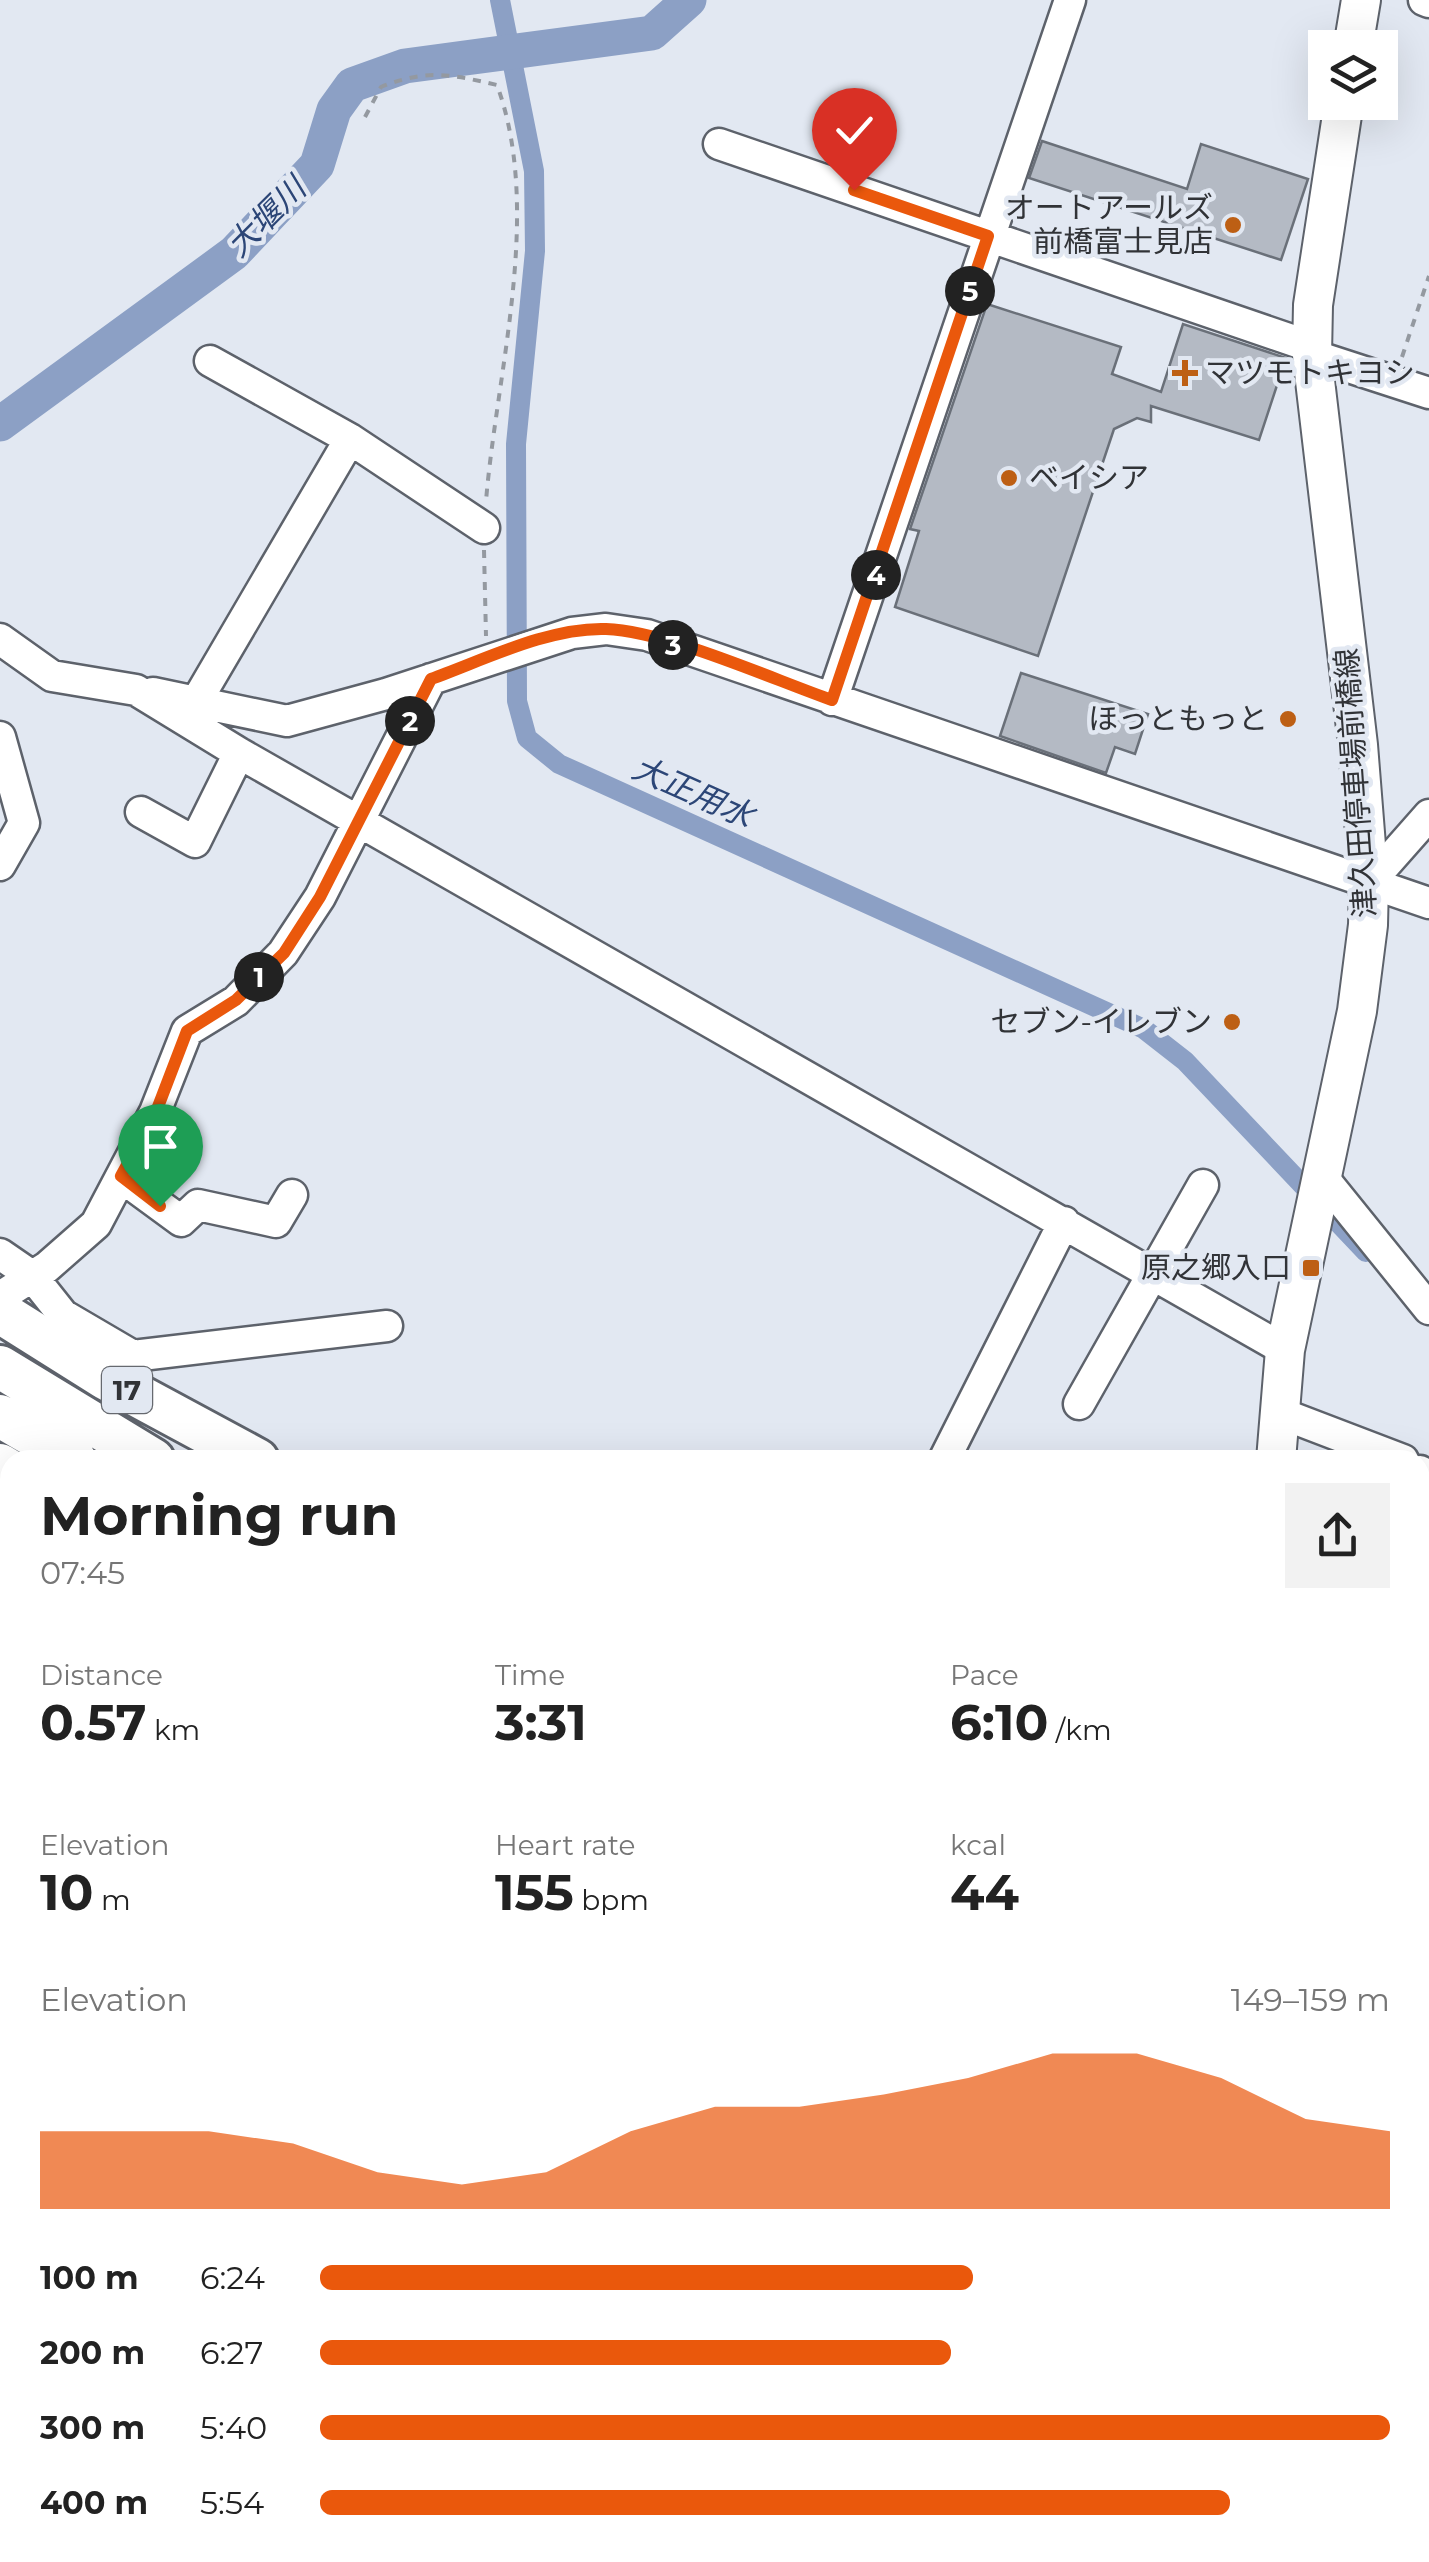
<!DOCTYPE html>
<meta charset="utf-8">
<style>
:root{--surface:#fff;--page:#f2f2f2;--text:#222;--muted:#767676;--accent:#ea580c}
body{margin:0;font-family:Montserrat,"Noto Sans JP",sans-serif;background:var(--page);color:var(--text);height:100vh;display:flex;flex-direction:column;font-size:38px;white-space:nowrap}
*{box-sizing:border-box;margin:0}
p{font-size:32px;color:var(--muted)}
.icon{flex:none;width:55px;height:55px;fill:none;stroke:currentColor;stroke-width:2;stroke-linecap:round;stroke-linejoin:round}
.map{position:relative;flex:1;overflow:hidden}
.panel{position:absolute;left:0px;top:1450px;width:1430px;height:1112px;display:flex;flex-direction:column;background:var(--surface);border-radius:30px 30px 0 0;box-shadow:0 10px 40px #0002}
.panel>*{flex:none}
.controls{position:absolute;left:1308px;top:30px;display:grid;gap:20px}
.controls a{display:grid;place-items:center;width:90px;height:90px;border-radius:0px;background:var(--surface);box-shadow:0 10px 40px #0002;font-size:50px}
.pin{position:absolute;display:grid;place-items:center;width:85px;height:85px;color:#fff;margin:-102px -42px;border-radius:50% 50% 50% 0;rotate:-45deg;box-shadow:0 0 10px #0007}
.pin .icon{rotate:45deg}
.km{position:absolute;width:50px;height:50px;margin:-25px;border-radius:50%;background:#222;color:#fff;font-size:28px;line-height:50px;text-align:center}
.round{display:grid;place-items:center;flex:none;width:105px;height:105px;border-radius:0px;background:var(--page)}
.headline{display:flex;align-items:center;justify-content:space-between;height:170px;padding:0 40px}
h1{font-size:55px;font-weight:700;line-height:75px}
.metrics{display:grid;grid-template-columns:repeat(3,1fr);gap:15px;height:170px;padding:10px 40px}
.metrics div{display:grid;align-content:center}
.metrics b{font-size:50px;font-weight:700}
.metrics small{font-size:28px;font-weight:400}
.metrics p{font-size:28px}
.chart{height:280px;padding:20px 40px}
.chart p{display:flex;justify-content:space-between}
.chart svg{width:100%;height:180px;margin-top:10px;fill:var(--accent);opacity:.7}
ul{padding:0 40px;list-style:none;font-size:32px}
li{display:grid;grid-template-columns:160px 120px 1fr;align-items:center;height:75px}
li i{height:25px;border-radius:12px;background:var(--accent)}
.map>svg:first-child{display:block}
.green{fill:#c2d8fd}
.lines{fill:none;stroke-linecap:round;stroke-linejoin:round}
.canal{stroke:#8ca0c5;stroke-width:20}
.river{stroke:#8ca0c5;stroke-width:35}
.building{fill:#b4bac4;stroke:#6a7079;stroke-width:2.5}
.minor-casing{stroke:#5d626b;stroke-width:35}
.major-casing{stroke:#5d626b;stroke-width:42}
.highway-casing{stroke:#5d626b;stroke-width:48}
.path{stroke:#9499a0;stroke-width:4;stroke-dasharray:8 8;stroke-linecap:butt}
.minor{stroke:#fff;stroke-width:30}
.major{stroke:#fff;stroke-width:38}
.highway{stroke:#fff;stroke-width:42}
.highway-bridge-casing{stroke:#5d626b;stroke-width:48;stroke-linecap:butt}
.highway-bridge{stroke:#fff;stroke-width:42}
.route-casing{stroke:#fff;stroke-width:20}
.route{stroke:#ea580c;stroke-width:12}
.poi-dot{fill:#bd5f14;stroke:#e2e8f2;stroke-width:4}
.labels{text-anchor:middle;stroke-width:9;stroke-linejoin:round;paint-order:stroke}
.shield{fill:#e2e8f2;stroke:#66696f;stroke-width:2.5}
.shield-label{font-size:28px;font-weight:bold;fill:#313337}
.poi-label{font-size:30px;fill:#313337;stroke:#e2e8f2;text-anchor:end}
.street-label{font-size:30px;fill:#313337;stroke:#e2e8f2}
.water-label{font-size:32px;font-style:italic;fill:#2c4677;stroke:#e2e8f2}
</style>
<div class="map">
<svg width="1429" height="2562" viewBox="0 0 1429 2562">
<rect width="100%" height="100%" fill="#e2e8f2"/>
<path class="green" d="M10,1868V2017L0,2011V1890Z"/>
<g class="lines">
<path class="canal" d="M500,0L534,171L535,251L516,444L517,701L527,738L559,764L1144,1029L1185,1061L1366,1252"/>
<path class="river" d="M0,424L234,253L317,165L334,110L352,85L405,66L652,33L689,0
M1420,1843L1429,1831
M1420,2441L1429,2485"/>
</g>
<path class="building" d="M1042,141L1187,189L1201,144L1308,179L1281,260L1029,178Z
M987,304L1121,347L1112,374L1161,392L1183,324L1286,358L1259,440L1151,406V422L1137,418L1114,429L1038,656L895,607L919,531L910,529Z
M1021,673L1148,714L1135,754L1115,747L1106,773L1000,736Z"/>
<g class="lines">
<g class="minor-casing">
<path id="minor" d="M1424,0L1429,2
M719,144L1312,347
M1312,355L1429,393
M210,361L350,439L484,528
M0,639L52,676L136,690L239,753L1285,1350
M153,693L287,721L386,694L572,633L606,629L647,635L1429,903
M832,700L1070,0
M196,702L350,439
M0,737L24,823L0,865
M141,812L195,842L239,753
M1369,883L1429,815
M1320,1174L1429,1309
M121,1177L181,1221L198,1205L276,1222L292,1195
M0,1254L32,1276L63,1315L133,1356L387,1326
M0,1297L47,1267L96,1224L155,1112L187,1031L236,1001L283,953L320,897L431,679
M1079,1404L1203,1185
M1280,1413L1403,1460
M944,1460L1064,1222
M1420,1471L1429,1477
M1420,1620L1429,1624
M1420,1768L1429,1756
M0,1825L10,1832
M1420,1979L1429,1983
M1420,2314L1429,2353
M0,2339L10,2332
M459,2552L465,2562
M725,2552L734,2562
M875,2552L880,2562
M1070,2552L1093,2561L1138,2552
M1248,2552L1253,2562
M1387,2552L1389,2562
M193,2562L207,2552
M595,2562L599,2552
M1002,2562L1005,2552"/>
</g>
<g class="major-casing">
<path id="major" d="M1353,48L1361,0
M1276,1460L1285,1350L1357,1011L1368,925L1369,883L1358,745L1312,355L1313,305L1344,102
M1340,2552L1342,2562"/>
</g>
<g class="highway-casing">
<path id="highway" d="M0,1312L105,1378L257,1460
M0,1367L153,1460
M0,1416L75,1460
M0,1465L10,1471
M1420,1861L1429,1863"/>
</g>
<path class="path" d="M365,117L381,87C426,69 450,74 497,85C543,211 497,369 486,501
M1402,357L1429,276
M484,550L486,636"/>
<use href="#minor" class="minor"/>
<use href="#major" class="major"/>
<use href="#highway" class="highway"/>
<g class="highway-bridge-casing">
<path id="highway-bridge" d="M1420,1927L1429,1928"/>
</g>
<use href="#highway-bridge" class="highway-bridge"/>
</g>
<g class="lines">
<g class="route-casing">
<path id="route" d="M160,1206L121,1176L156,1112L187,1031L236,1000L284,953L320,897L431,679C484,660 549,627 606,629C666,631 772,679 832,700L988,236L854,190"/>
</g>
<use href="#route" class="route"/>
</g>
<g class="poi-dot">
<circle cx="1233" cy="225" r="10"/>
<path d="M1180 358h10v10h10v10h-10v10h-10v-10h-10v-10h10z"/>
<circle cx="1009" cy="478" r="10"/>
<circle cx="1288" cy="719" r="10"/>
<circle cx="1232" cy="1022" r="10"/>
<rect x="1301" y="1258" width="20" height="20" rx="5"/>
</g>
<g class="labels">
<rect class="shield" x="102" y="1367" width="50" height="46" rx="8"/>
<g class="shield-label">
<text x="127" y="1400">17</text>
</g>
<g class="poi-label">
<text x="1213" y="218">オートアールズ<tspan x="1213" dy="34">前橋富士見店</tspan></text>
<text x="1205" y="383" text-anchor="start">マツモトキヨシ</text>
<text x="1029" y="488" text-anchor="start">ベイシア</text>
<text x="1268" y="729">ほっともっと</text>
<text x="1212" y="1032">セブン-イレブン</text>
<text x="1291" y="1278">原之郷入口</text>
</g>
<g class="street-label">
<text transform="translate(1356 783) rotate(-94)" y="10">津久田停車場前橋線</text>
</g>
<g class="water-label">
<text transform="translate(266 217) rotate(-45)" y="11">大堰川</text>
<text transform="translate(693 792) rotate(24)" y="11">大正用水</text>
</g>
</g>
</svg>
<div class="controls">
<a><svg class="icon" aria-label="layers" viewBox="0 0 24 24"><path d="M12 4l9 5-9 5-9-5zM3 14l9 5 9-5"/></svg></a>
</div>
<div class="pin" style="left:160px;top:1206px;background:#1e9e55"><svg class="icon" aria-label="arrive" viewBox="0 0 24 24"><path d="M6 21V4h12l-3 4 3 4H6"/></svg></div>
<div class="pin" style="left:854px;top:190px;background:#d93025"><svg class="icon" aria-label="check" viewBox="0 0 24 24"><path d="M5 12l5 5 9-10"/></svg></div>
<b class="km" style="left:259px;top:977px">1</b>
<b class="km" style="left:410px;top:721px">2</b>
<b class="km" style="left:673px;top:645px">3</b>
<b class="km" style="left:876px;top:575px">4</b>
<b class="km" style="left:970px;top:291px">5</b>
<section class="panel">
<div class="headline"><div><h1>Morning run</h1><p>07:45</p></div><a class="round"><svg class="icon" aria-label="share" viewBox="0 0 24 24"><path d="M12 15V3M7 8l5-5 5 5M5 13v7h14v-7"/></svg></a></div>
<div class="metrics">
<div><p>Distance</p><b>0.57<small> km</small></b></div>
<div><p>Time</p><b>3:31</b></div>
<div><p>Pace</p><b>6:10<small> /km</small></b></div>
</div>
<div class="metrics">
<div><p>Elevation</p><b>10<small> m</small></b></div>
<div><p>Heart rate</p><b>155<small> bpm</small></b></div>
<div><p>kcal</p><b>44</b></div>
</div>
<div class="chart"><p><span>Elevation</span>149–159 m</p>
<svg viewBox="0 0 160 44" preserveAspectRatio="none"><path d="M0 44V25L10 25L20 25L30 28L40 35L50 38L60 35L70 25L80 19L90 19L100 16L110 12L120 6L130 6L140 12L150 22L160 25V44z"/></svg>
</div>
<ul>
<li><b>100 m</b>6:24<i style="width:61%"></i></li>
<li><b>200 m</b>6:27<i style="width:59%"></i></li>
<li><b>300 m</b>5:40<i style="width:100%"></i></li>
<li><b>400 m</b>5:54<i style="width:85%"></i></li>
</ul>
</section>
</div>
